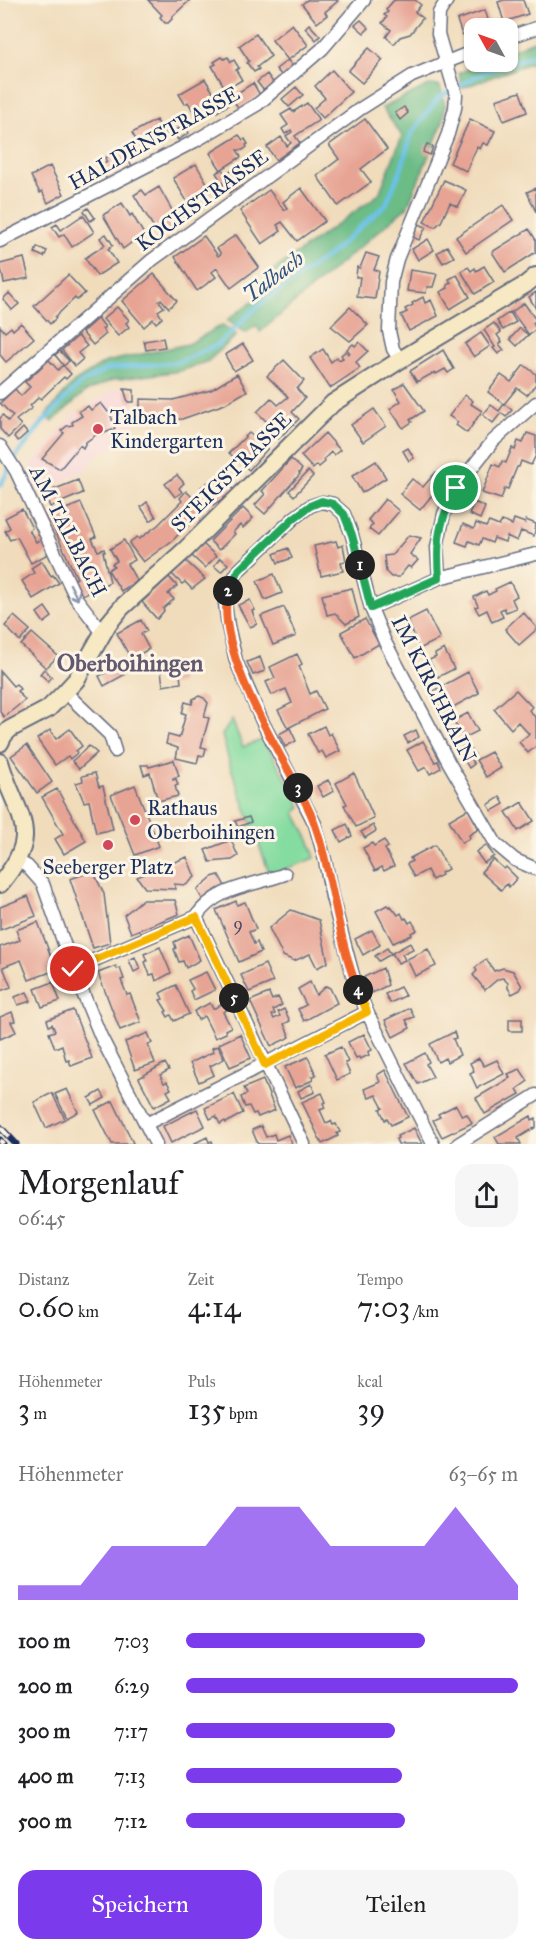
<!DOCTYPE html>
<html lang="de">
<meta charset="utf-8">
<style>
:root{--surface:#fff;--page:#f6f6f6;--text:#202124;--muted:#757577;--accent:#7c3aed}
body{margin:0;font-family:"IM FELL Great Primer",serif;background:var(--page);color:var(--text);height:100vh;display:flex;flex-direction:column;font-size:22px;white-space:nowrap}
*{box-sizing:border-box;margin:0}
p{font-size:20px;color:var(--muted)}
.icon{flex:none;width:33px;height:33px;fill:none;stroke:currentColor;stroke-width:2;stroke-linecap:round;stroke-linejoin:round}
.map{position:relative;height:1144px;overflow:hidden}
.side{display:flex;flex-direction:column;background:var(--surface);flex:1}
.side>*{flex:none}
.needle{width:39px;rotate:310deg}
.controls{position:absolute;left:464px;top:18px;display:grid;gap:12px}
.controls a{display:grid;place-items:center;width:54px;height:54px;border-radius:12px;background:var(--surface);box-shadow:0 2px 4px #0004;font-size:30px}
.pin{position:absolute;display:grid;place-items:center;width:51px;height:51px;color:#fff;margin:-26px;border:3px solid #fff;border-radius:50%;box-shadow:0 2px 6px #0007}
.km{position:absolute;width:30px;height:30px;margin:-15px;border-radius:50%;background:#222;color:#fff;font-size:16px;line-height:30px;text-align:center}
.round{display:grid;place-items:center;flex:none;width:63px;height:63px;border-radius:18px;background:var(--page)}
.head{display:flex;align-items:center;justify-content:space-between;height:102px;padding:0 18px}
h1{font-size:33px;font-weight:600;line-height:45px}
.metrics{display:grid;grid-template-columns:repeat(3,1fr);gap:9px;height:102px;padding:6px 18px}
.metrics div{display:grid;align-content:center}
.metrics b{font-size:30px;font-weight:600}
.metrics small{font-size:16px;font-weight:400}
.metrics p{font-size:16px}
.chart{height:168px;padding:12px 18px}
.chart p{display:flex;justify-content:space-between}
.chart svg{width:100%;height:108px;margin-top:6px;fill:var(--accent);opacity:.7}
.cta{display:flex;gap:12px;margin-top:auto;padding:12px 18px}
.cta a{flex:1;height:69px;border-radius:18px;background:var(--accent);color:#fff;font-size:24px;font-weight:600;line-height:69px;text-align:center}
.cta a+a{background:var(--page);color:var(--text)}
ul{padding:0 18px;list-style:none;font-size:20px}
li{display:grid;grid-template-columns:96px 72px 1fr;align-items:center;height:45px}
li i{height:15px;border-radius:8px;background:var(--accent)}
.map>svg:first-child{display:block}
.built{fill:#f7cfd5}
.green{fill:#85dca0;stroke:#50867f;stroke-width:1.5}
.forest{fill:#6cbc86;stroke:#447672;stroke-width:1.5}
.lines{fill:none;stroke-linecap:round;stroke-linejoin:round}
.stream{stroke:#6bc2e8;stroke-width:4.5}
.building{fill:#e7a494}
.street-casing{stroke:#666c7f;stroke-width:15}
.secondary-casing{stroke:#666c7f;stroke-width:20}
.street{stroke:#fff;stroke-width:12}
.secondary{stroke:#f6e9c3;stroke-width:16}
.rail-casing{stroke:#1b2f5e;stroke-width:7}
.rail{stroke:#fcf5e5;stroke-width:4.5;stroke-dasharray:14;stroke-linecap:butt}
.oneway{stroke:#8d97ae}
.split-1-casing{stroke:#fff;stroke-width:12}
.split-2-casing{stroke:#fff;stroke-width:12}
.split-3-casing{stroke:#fff;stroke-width:12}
.split-4-casing{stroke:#fff;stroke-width:12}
.split-5-casing{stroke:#fff;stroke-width:12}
.split-6-casing{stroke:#fff;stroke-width:12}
.split-1{stroke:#22a559;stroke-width:8}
.split-2{stroke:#22a559;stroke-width:8}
.split-3{stroke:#f0652b;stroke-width:8}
.split-4{stroke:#f0652b;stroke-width:8}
.split-5{stroke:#f5b400;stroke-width:8}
.split-6{stroke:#f5b400;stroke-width:8}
.poi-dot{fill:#d1495b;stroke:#fcf5e5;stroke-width:2}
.labels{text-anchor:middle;stroke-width:6;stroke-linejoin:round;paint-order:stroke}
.number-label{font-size:18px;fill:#4e4c6c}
.street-label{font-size:21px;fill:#1b2f5e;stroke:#fcf5e5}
.poi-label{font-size:21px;fill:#1b2f5e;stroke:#fcf5e5;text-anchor:start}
.water-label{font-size:22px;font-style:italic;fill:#2f5480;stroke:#fcf5e5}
.quarter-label{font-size:24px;font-weight:bold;fill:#625871;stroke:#fcf5e5}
</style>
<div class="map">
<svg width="536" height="1144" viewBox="0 0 536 1144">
<rect width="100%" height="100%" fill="#fcf5e5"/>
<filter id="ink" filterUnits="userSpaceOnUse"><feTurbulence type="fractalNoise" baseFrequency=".0167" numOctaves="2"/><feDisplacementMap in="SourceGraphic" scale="12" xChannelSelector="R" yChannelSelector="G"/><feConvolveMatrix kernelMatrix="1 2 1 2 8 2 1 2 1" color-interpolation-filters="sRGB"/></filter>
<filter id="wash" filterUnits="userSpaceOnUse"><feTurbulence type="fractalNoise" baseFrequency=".008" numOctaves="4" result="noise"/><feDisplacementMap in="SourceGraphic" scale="24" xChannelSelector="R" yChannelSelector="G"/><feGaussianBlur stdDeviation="1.35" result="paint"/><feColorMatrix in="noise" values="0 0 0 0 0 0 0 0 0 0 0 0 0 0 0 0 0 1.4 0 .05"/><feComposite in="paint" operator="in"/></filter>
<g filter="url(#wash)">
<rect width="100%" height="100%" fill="#f0dcbb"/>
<path class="built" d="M117,388L135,390L134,443L101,451L87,469L38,493L27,471L73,415Z"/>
<path class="green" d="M232,720L243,747L264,739L301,807L295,813L310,842L315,858L270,875L230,765L222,735Z"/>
<path class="forest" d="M536,40V61L462,88L459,73L485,62H507V52Z
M429,85L440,86L445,106L443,122L407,207L260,332L257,325L245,333L227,320L277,284L270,273L379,194L402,136L382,108Z
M223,325L237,335L208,361L180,371L112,380L85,392L52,422L46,415L74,382L106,362L188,344Z"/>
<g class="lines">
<path class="stream" d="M0,486L15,458L43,422L80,384L107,369L179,362L217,345L258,306L329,255L386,204L401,169L411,135L438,98L484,72L536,54"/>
</g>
<g id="blocks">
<path class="building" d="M148,0H190L172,17L173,18L168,23H165L160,17L162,15Z
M307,0H336L338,1L325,12L327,15L317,23L302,4Z
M396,0H415L421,5L415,12L423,18L410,34L400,37L394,44L386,37L391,30L382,23L387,17L384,15L388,12L386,10L393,1Z
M504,0H523L528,14L504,22L498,2Z
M485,10L490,26L474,28V31L462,35L457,20Z
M361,20L369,28L364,33L355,25Z
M292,24L308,45L288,60L272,40Z
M309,24L320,36L316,40L305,28Z
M256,34L271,56L257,67L259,69L254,72L247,63L249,61L239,46Z
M369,48L383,60L362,83L348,71Z
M222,57L224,59L228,57L231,62L234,60L239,68L236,70L242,80L230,87L233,91L226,94L223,89L225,88L212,66L216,64L214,62Z
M288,60L295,70L284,78L276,69Z
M332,70L351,92L323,118L314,108L325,98L315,86Z
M267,74L275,85L265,92L257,82Z
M205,79L216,97L221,94L228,105L217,112L210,101L203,105L205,108L195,114L188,102L185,104L179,94Z
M253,83L260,95L239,109L231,97Z
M296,87L303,95L289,107L282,99Z
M520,92L527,112L504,121L496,100Z
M307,103L319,120L295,136L300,143L276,160L267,147L281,137L287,146L291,143L286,136L292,132L291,130L285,134L282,129L288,125L281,115L291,109L293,112Z
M404,107L408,113L400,120L395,113Z
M365,119L387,149L361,169L371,182L338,206L317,176L339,159L329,145Z
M470,119L495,131L488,145L483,143L480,149L477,147L466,171L450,163Z
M156,120L166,136L158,140L159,143L143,152L132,133Z
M185,125L189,133L178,140L173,132Z
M239,135L243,140L245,139L248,144L246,145L247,147L243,150H237L241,157L222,169L226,175L231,171L240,185L229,193L216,173L221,170L210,153Z
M427,144L433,147L430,155L423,152Z
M122,149L132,166L107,180L99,166L107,162L105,158Z
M196,164L211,190L188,203L173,178Z
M50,166L64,194L48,203L42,191L40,193L31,176Z
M444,180L466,190L458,207L450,203L441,222L435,227L424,222Z
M159,187L173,212L186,204L193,215L159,236L134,195L142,190L146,195Z
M301,188L325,221L297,241L282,222L277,225L281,231L262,244L240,211L269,190L284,210L287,208L283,202Z
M536,188V212L527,192Z
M122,203L130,216L132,214L145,236L140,239L139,237L123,249L103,215Z
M503,205L513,220L466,252L456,237Z
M88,208L95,218L90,221L84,211Z
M83,215L94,232L72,247L64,234L59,237L52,227L57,224L61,230Z
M419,224L426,227L419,240L413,237Z
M529,229L536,240V252L505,272L492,252Z
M106,234L113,245L108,249L117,263L97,276L85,258L105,245L100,238Z
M236,235L259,267L231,288L217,268L212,272L216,277L197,291L175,257L204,236L218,256L221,254L217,248Z
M428,239L434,250L418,260L412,249Z
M447,246L454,257L443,263L437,253Z
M37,247L47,251L44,257L35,253Z
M366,253L379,257L374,270L379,271L375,299L357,297L360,277H356L357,267L360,268Z
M24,258L29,278L4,283L0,264Z
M484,266L494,282L475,294L461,271L468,267L471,271L475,268L476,271Z
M410,270L437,274L433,287H427L426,293L407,291Z
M154,274L177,301L169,308L161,299L159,301L164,307L158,311L162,318L156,323L153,319L144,327L122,301Z
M68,275L85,293L77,300L75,298L55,317L56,318L50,324L34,306Z
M457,275L470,297L450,309L440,292L448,288L447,285L451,283L449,279Z
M536,292V309L529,297Z
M9,293L19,304L12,310L3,299Z
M423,297L425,303L431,300L438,316L409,331L401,315L407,312L405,309L413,305L412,303Z
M524,303L536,320L533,323L536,329L529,335L512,312Z
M117,307L129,320L126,323L129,327L118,336L103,319Z
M350,307L368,325L350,341L331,326Z
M510,312L516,322L503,330L497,321Z
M98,318L105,327L102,329L106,334L93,345L82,332Z
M21,323L34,338L6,362L0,355V326L5,332L11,327L13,330Z
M494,323L501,332L497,335L502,342L499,344L504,350L498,354L493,348L495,347L484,330Z
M520,328L528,335L517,346L510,339Z
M481,333L490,346L474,357L465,344Z
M78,336L87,346L78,353L83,359L75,366L62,350Z
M163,338L165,347L146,350L144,341Z
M359,342L368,351L356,362L360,368L330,388L310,358L323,349L331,362L337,357L339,360L343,358L341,355L346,351L348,354L350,353L347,349L353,344L355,346Z
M243,344L253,360L234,371L225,355Z
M443,350L454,369L448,373L445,369L436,374L435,372L417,382L410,371Z
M60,351L69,361L64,366L55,355Z
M49,360L58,370L63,365L71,374L66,379L64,377L41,399L39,397L30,406L32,408L16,420L21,425L8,438L0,429V418L3,415L8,421L13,416L0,403L15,389L21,396L30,387L25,382Z
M284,360L304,381L297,389L305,398L292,412L299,419L278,439L266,428L269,424L257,412L271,398L278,405L288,397L267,376Z
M524,365L536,374V384L527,395L517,388L504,404L488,392L501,375L511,382Z
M237,374L247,391L225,404L182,419L140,420V399L173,400L211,390Z
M404,383L424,411L410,420L412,422L403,428L390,409L401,401L394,390Z
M124,389L134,390V402H128Z
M465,395L473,401L471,404L482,411L467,433L456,425L458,422L449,416Z
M101,403L108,412H110L115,429L102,434L100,432L86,442L83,448L80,445L60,469L42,459L64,433L61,431L67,426L73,425L72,422L82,416L79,411L88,406L91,410Z
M504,404L512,410L506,417L501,413L493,423L483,415L491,405L499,411Z
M374,409L386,426L363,442L351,425Z
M23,428L27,433L18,441L14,437Z
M249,433L268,448L249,470L229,453Z
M325,433L340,450L334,455L331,452L323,460L325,462L319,467L317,465L313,469L301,456Z
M527,433L536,436V455L531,465L521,461L519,467H517L508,489L505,488L501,499L482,493L493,464L500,467L502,461L506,463L512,448L515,450L518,441L523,443Z
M408,448L414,458L409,461L403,451Z
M291,459L302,469L299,473L300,474L265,514L255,505L265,494L262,491Z
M376,461L386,478L362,493L352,476Z
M308,471L313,476L294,496L289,491Z
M436,472L448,482L435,497L432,495L420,510L400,494L412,479L423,487Z
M222,473L234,491L213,505L201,487Z
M177,475L184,483L179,488L182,492L175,497L165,484Z
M78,480L83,493L50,507L45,493Z
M186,491L204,509L173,540L143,562L130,545V542L137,537L139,539L158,525L182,501L180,498Z
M385,499L399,511L378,536L369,529L373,524L368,520Z
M147,502L156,517L150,521L141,507Z
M474,502L485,507L480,519L469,514Z
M81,503L96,537L92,539L98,551L104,549L105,552H103L110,582L80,596L72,580L77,578L48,516Z
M243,508L253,518L243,528L240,525L233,532L235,534L219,550L210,541Z
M22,509L32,528L29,530L36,542L42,539L50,553L31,563L17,537L10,540L5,531L10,528L5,518Z
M514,519L525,523L526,520L536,524L534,536L521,531L517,541L507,536L505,542L494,538L492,543L482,539L479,545L469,541L467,546L456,542L463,524L474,529L476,523L486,527L489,522L499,526L502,521L512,525Z
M409,535L421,538L410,554L418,560L411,568L408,566L399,577H391L386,572L384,556L392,555Z
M124,540L135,560L127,564L137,581L121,591L108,570L114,566L112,564L117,561L110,549Z
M336,541L338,547L343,545L346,561L341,562L343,571L321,576L314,546Z
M203,544L216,556L205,568L192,556Z
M288,548L292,558L278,563L274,554Z
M220,558L228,564L221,572L214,566Z
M42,561L51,576L53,575L59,583L33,599L22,581L34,573L31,568Z
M186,561L205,579L192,589L185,582L182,584L172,574Z
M274,574L282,593L265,600L257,581Z
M169,577L177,586L168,594L174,599L163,609L164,611L157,619L142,602Z
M510,582L517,596L512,599L516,608L506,612L504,608L500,610L503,617L492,622L487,610L479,614L475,607L478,606L474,597L486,591L488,595L496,591L495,589Z
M352,588L359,617L346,624L335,613L327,615L322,595Z
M250,600L255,610L252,611L257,624L250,627L238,605Z
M45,607L52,617L44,623L37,613Z
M284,607L296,636L273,645L261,616Z
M426,611L440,639L419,649L408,620Z
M523,612L536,627V630L519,645L505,629Z
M14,616L30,630L20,641L5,626Z
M365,619L379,644L355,658L341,632Z
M141,620L147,631L141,634L149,649L131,659L117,633Z
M32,633L58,656L46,668L21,645Z
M444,649L454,669L438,677L429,660L436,657L435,654Z
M297,654L302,664L299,666L310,694L316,691L325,709L288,728L278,710L292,703L286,689L272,695L266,682L275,678L270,667Z
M260,657L265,671L253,675L247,662Z
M178,661L179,669L183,668L184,673L180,674L181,683L163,686L160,663Z
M120,666L124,675L104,686L99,676Z
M44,669L52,677L48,681L40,674Z
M0,671L13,686L16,684L20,689L17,691L25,700L4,717L0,712Z
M468,672L479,693L444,712L433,691Z
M516,690L532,707L529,710L536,718V746L528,753L519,742L529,734L518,722L511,729L494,709Z
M199,696L204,698L208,703L204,717L209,718L201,747L206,748L204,756L199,755L197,763L176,758L178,748L166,744L168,735L179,738L186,714L182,713L185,702L192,704L193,699Z
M468,713L478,731L464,738L453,721Z
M324,726L328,735L331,733L340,751L326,758L322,751L318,753L308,734Z
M290,728L296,741L285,747L279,734Z
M70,729L82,746L76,751L77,753L70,759L68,756L55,765L37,739L50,730L56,739Z
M416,730L419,737L408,743L404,736Z
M423,741L435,762L438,761L441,768L430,774L426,767L419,771L407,750Z
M467,744L475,755L470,758L474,764L469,768L458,750Z
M27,745L52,782L37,793L11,756Z
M89,746L97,753L79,769L72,761Z
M491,752L501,768L486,777L476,760Z
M174,760L179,776L173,778V780L176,779L178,785L175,786L178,796L158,801L150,773L144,775L141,765H148L149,767Z
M95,773L99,787L103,786L113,829L96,833L89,801L84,802L76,783L83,781L82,776Z
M354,773L374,818L356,827L344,805L347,804L336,783Z
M328,780L334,791L323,797L317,786Z
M135,785L159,846L135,855L111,795Z
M57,789L86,841L64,854L55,839L63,834L42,797Z
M500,797L504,804L492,811L488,805Z
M522,802L534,821L518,831L506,812Z
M468,809L479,829L469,835L470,838L462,843L449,820Z
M249,817L251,822L238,827L235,821Z
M347,824L352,836L341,842L335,830Z
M373,825L376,831L365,838L361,832Z
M231,840L238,856L232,860L210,862L205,850Z
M384,840L388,847L385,849L394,866L384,871L382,867L375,871L363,848L372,843L374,846Z
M435,845L448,869L441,873L442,875L432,880L427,870L414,877L407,864L412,861L410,858Z
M486,845L494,856L484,863L476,852Z
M187,857L195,877L186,885L174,884L176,889L145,888L137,877Z
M493,859L504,869L506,867L517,878L509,887L507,884L501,890L481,872Z
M93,871L104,894L110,943L93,948L70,879Z
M219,875L227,890L204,902L197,890L212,877Z
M28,896L36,916L0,930V907Z
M142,900H175L179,914L131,933L124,915Z
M236,901L237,905L245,902L256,929L249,932L254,944L257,942L261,952L239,962L216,910Z
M387,905L389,907L391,906L398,915L401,913L404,919L406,918L409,923L412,921L417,930L411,933L412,935L393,943L376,911Z
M291,910L319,920L328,962L317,968L310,954L294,961L283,956L269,928Z
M38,922L56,970L29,980L21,960L3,967L11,987L0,991V947L20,940L16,930Z
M372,930L380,945L363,955L355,939Z
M189,935L200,960L186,968L183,961L179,962L174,949L176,948L174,942Z
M410,943L413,949L402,954L405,960L398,963L392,953Z
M160,947L171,973L156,981L154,974L150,975L145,962L147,961L144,954Z
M387,948L391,954L379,961L375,956Z
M428,949L436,966L415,976L407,959Z
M135,957L140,969L134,972L129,960Z
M486,959L494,971L503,968L513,971L522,986L520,990L512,994L508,988V983L503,978L498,979L485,990L473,975L477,971L475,968Z
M265,964L273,982L249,992L241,975Z
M116,966L117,969L120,968L124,979L121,980L127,995L130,994L141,1022L120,1030L98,973Z
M383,968L388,985L372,993L364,977Z
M206,972L215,990L194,1000L190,991L193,989L188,980Z
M53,982L60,1001L42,1007L35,989Z
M310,982L316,995L326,986L330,988L337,1003L304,1021L298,1009L306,1005L298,989Z
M176,985L189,1014L174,1021L171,1015L168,1017L165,1012L167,1011L160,1000L163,999L160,993Z
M400,987L405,996L390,1003L385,994Z
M27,992L31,1001L18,1005L15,997Z
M269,993L272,1000L278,997L282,1005L273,1010L275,1014L272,1015L274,1019L280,1016L278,1012L284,1009L290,1021L284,1024L290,1037L271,1046L250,1001Z
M210,1003L213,1009L224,1003L227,1010L223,1012L231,1027L225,1030L226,1033L215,1038L204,1016L198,1020L194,1011Z
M410,1008L414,1017L406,1020L410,1028L393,1037L385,1020Z
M73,1010L92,1058L71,1066L69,1060L66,1061L62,1045L55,1048L49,1033L55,1031L52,1024L49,1026L47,1020Z
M12,1012L15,1021L11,1022L16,1032L0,1039V1017Z
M509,1019H522V1031H509Z
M454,1032L456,1038L453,1039L460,1055L447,1062L445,1058L438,1062L430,1044Z
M148,1033L152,1043L148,1045L155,1063L135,1070L125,1042Z
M240,1034L251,1058L230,1067L219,1044Z
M364,1034L372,1050L368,1052L369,1055L360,1059L359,1057L356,1058L348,1042Z
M218,1046L224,1059L210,1066L214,1075L199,1082L190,1063L213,1052L212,1048Z
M341,1047L348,1062L345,1063L350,1074L337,1080L325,1054Z
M425,1053L429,1062L426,1064L433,1077L418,1084L406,1063Z
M308,1057L316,1075L312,1077L313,1080L295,1088L285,1067Z
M479,1058L484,1066L497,1060L504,1074L477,1088L470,1073L474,1071L470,1063Z
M165,1063L169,1070L160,1075L164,1083L167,1082L171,1089L167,1091L171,1098L154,1107L139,1078Z
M520,1069L528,1081L517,1089L520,1094L485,1114L476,1098L510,1078L508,1074Z
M385,1070L408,1117L391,1125L387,1118L385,1120L380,1109L383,1108L376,1095L369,1098L364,1089L380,1082L377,1075Z
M263,1080L275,1110L258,1117L256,1113L253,1114L249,1106L245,1107L241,1097L247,1094L244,1088Z
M311,1084L315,1092L301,1098L298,1091Z
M67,1089L78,1112L67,1118L55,1094Z
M101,1091L105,1098L93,1105L89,1098Z
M52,1093L65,1119L46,1128L34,1102Z
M322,1093L326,1102L323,1103L325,1108L320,1110L326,1123L331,1121L333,1125L336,1124L340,1132L337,1133L338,1136L322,1144L302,1102Z
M234,1094L243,1113L226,1123L225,1121L220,1124L216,1116L210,1119L205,1108Z
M113,1101L133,1143L131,1144H112L95,1110Z
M456,1105L462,1116L467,1114L472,1123L442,1137L433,1120L440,1117L438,1114Z
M197,1109L205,1126L171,1143L163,1126Z
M531,1116L532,1120L536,1118V1127L518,1138L521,1144H499L495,1137Z
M261,1126L266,1137L274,1134L276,1140L288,1135L292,1144H258L252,1130Z
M414,1128L422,1144H398L396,1139L398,1138L397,1136Z
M207,1137L209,1142L212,1141L213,1144H193Z"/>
</g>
</g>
<g filter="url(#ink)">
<use href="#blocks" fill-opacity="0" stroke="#666c7f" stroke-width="1.5"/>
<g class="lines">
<g class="street-casing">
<path id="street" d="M507,38L536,28
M0,241L195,141L258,104L322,49L364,0
M400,360L393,349L389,331L391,282L397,259L448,134L455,108L456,95L438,34L439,13L447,0
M0,393L152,260L360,109L412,76L474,51
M0,446L16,471L76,598L103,633
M439,578L437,547L444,514L456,488L493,441L536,403
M371,608L439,578L536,554
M65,692L110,735L115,751
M17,861L27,866L43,884L73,969L101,1037L156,1144
M196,917L304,1144
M73,969L196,917C216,886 254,886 285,874
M146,1124L367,1012
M433,1144L367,1012L355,983L332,897L325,860L315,824L262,721L236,661L228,626L225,603L229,586L239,570L294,518L310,506L322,502L333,504L344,514L352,535L371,608L385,642L449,763L496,844L515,860L536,869
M458,1144L536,1095"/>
</g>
<g class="secondary-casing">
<path id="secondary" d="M0,743L4,735L10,729L48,709L65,692L76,680L108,624L122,607L185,550L333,403L400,360L525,285L536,276
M0,762C16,817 45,831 0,884"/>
</g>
<use href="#street" class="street"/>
<use href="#secondary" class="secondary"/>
<g class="rail-casing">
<path id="rail" d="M0,1127L16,1144
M0,1140L3,1144"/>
</g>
<use href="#rail" class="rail"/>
</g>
<defs><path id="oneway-shaft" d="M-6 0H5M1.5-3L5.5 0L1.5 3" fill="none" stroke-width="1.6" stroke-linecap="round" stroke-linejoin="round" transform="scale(1.5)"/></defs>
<use class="oneway" href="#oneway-shaft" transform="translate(74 592) rotate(63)"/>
</g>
<g class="lines" filter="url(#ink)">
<g class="split-1-casing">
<path id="split-1" d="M360,565L371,608L439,578C436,539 439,523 456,488"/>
</g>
<g class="split-2-casing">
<path id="split-2" d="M228,591L239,570L294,518L310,506L322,501L333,504L344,514L352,535L360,565"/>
</g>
<g class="split-3-casing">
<path id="split-3" d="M228,591C215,646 272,740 298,788"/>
</g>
<g class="split-4-casing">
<path id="split-4" d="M298,788C304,800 311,812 315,825C334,879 337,937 358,990"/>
</g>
<g class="split-5-casing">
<path id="split-5" d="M234,998L265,1065L367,1012L358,990"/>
</g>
<g class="split-6-casing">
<path id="split-6" d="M73,969L196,917L234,998"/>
</g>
<use href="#split-1" class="split-1"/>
<use href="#split-2" class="split-2"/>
<use href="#split-3" class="split-3"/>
<use href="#split-4" class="split-4"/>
<use href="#split-5" class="split-5"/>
<use href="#split-6" class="split-6"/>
</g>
<g class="poi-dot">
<circle cx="98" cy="429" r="6"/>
<circle cx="135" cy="820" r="6"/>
<circle cx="108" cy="845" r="6"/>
</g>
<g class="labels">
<g class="number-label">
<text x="238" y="930">9</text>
</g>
<g class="street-label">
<text transform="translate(154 138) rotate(-29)" y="7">HALDENSTRASSE</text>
<text transform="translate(202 200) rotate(-36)" y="7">KOCHSTRASSE</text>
<text transform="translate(231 472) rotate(-45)" y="7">STEIGSTRASSE</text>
<text transform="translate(68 531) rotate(63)" y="7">AM TALBACH</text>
<text transform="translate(434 689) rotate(63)" y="7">IM KIRCHRAIN</text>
</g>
<g class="poi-label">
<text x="110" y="424">Talbach<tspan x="110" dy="24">Kindergarten</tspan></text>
<text x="147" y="815">Rathaus<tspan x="147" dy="24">Oberboihingen</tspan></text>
<text x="108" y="874" text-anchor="middle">Seeberger Platz</text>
</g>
<g class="water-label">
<text transform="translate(273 276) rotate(-37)" y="8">Talbach</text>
</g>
<g class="quarter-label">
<text x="130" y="671">Oberboihingen</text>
</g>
</g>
</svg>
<div class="controls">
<a><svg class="needle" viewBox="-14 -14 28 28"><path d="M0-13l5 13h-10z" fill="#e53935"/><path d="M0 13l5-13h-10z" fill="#757577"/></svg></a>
</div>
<div class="pin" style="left:456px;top:488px;background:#1e9e55"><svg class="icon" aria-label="arrive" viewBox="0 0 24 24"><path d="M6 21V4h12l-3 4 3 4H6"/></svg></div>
<div class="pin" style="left:73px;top:969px;background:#d93025"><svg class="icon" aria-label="check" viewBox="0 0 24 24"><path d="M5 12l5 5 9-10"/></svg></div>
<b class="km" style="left:360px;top:565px">1</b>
<b class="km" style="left:228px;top:591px">2</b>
<b class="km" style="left:298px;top:788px">3</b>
<b class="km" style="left:358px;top:990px">4</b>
<b class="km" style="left:234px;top:998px">5</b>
</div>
<section class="side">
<div class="head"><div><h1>Morgenlauf</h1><p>06:45</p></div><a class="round"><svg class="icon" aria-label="share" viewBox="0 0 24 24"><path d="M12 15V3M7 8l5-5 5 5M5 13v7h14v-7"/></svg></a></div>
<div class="metrics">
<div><p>Distanz</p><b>0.60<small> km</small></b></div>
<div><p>Zeit</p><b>4:14</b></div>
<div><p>Tempo</p><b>7:03<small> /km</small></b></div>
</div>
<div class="metrics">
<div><p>Höhenmeter</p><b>3<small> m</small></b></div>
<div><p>Puls</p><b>135<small> bpm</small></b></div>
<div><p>kcal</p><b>39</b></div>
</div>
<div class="chart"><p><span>Höhenmeter</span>63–65 m</p>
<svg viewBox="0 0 160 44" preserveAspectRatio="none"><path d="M0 44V38L10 38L20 38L30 22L40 22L50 22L60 22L70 6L80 6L90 6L100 22L110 22L120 22L130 22L140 6L150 22L160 38V44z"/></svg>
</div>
<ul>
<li><b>100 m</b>7:03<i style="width:72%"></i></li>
<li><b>200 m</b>6:29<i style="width:100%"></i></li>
<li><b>300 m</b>7:17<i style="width:63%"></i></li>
<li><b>400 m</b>7:13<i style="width:65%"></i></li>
<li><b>500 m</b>7:12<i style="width:66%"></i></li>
</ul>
<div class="cta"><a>Speichern</a><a>Teilen</a></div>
</section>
